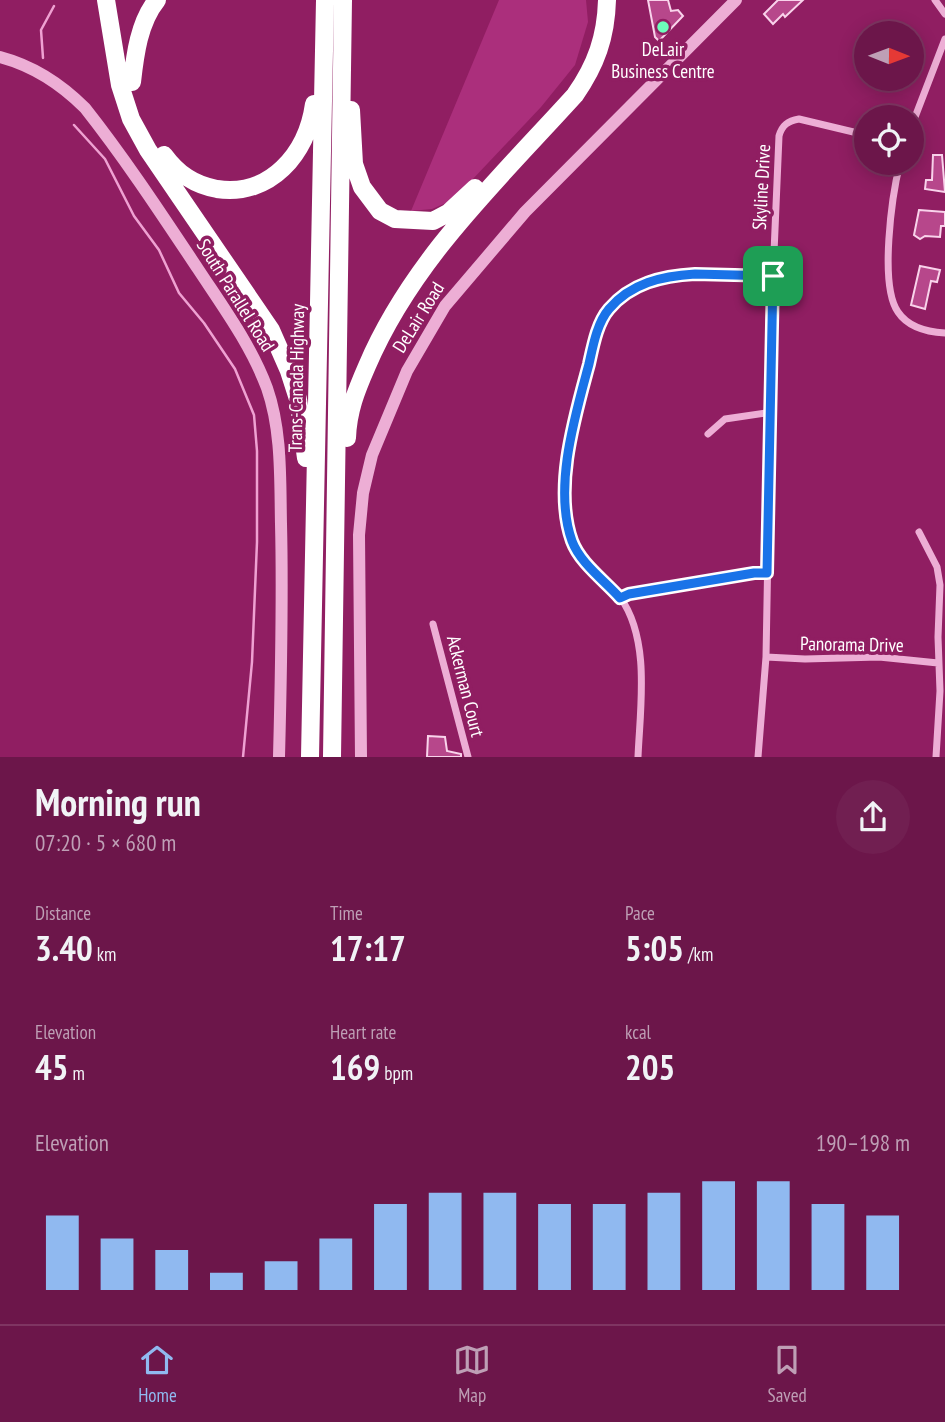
<!DOCTYPE html>
<meta charset="utf-8">
<style>
:root{--surface:#6c164a;--page:#711f51;--text:#f1f3f6;--muted:#be9fb5;--line:#7f3562;--accent:#90b9f0}
body{margin:0;font-family:"PT Sans Narrow",sans-serif;background:var(--page);color:var(--text);height:100vh;display:flex;flex-direction:column;font-size:26px;white-space:nowrap}
*{box-sizing:border-box;margin:0}
p{font-size:23px;color:var(--muted)}
.icon{flex:none;width:38px;height:38px;fill:none;stroke:currentColor;stroke-width:2;stroke-linecap:round;stroke-linejoin:round}
.map{position:relative;height:757px;overflow:hidden}
.drawer{display:flex;flex-direction:column;background:var(--surface);flex:1}
.drawer>*{flex:none}
.needle{width:46px;rotate:91deg}
.buttons{position:absolute;left:854px;top:21px;display:grid;gap:14px}
.buttons a{display:grid;place-items:center;width:70px;height:70px;border-radius:50%;background:var(--surface);box-shadow:0 4px 18px #0003,0 0 0 2px var(--line);font-size:35px}
.pin{position:absolute;display:grid;place-items:center;width:60px;height:60px;color:#fff;margin:-30px;border-radius:14px;box-shadow:0 4px 10px #0006}
.round{display:grid;place-items:center;flex:none;width:74px;height:74px;border-radius:37px;background:var(--page)}
.headline{display:flex;align-items:center;justify-content:space-between;height:119px;padding:0 35px}
h1{font-size:38px;font-weight:700;line-height:52px}
.metrics{display:grid;grid-template-columns:repeat(3,1fr);gap:10px;height:119px;padding:7px 35px}
.metrics div{display:grid;align-content:center}
.metrics b{font-size:35px;font-weight:700}
.metrics small{font-size:19px;font-weight:400}
.metrics p{font-size:19px}
.chart{height:196px;padding:14px 35px}
.chart p{display:flex;justify-content:space-between}
.chart svg{width:100%;height:126px;margin-top:7px;stroke:var(--accent);stroke-width:6}
.dock{display:flex;justify-content:space-around;align-items:center;height:98px;border-top:2px solid var(--line);background:var(--surface);font-size:19px;color:var(--muted)}
.dock a{display:grid;justify-items:center;gap:4px}
.dock .on{color:var(--accent)}
.map>svg:first-child{display:block}
.green{fill:#ab2f7c}
.lines{fill:none;stroke-linecap:round;stroke-linejoin:round}
.stream{stroke:#efa1d2;stroke-width:2.5}
.building{fill:#b7478b;stroke:#f9d3eb;stroke-width:2}
.minor{stroke:#edaed5;stroke-width:7}
.tertiary{stroke:#edaed5;stroke-width:12}
.motorway{stroke:#fff;stroke-width:18}
.route-casing{stroke:#fff;stroke-width:14}
.route{stroke:#1a73e8;stroke-width:9}
.poi-dot{fill:#6dfcbb;stroke:#901e62;stroke-width:2.5}
.labels{text-anchor:middle;stroke-width:7;stroke-linejoin:round;paint-order:stroke}
.poi-label{font-size:19px;fill:#fff;stroke:#901e62}
.street-label{font-size:19px;fill:#fff;stroke:#901e62}
</style>
<div class="map">
<svg width="945" height="757" viewBox="0 0 945 757">
<rect width="100%" height="100%" fill="#901e62"/>
<path class="green" d="M499,0H586L588,22L575,65L541,107L453,200L432,209L411,211Z"/>
<g class="lines">
<path class="stream" d="M43,58L41,30L54,6
M74,125L105,159L134,216L159,250L179,293L204,323L235,369L254,415L257,451V542L252,662L243,757"/>
</g>
<path class="building" d="M648,0H668L671,11L678,10L683,16L659,41L655,37Z
M778,0H803L785,17L783,14L773,24L764,14Z
M933,155H942L945,192L925,189L926,180H932Z
M919,210L945,212V226H941L940,237L925,236L920,239L914,235Z
M920,266L940,270L937,282L931,281L925,309L911,305Z
M428,736L445,737L447,751L461,754V757H427Z"/>
<g class="lines">
<path class="minor" d="M935,0L945,14
M912,125L945,39
M900,163C892,195 879,285 898,312C908,327 927,332 945,333
M708,434L725,419L772,412
M919,532L937,567L940,585L938,637L940,691L936,757
M620,598L629,594L754,573H767
M433,624L468,757
M766,657L805,659L879,657L938,663
M638,757C640,708 651,640 620,597C603,574 577,560 569,531C557,480 573,423 586,374C591,354 596,333 606,314C613,301 629,290 642,284C681,266 732,275 773,276
M758,757L766,657L773,276L779,136C782,125 788,121 799,119L866,135"/>
<path class="tertiary" d="M0,57C34,66 61,84 85,108C126,160 162,215 198,269C223,307 251,345 267,388C282,431 280,479 281,524C283,602 281,679 279,757
M361,757L359,535L363,493L372,455L407,371L445,306L525,212L736,0"/>
<path class="motorway" d="M106,0L120,85L131,119L148,150L271,330L289,371L298,399L306,458
M132,82C135,55 139,22 157,0
M351,110L354,164L362,187L380,211L395,219L433,221L448,213L475,188
M164,155C178,174 194,185 217,189C270,197 307,154 314,104
M347,438C348,411 356,391 367,366C412,260 498,180 575,95C596,65 606,37 607,0
M310,757L325,0
M332,757L343,0"/>
</g>
<g class="lines">
<g class="route-casing">
<path id="route" d="M695,274L773,276L767,573H754L629,594L620,598C605,581 580,563 572,541C553,488 575,416 589,364C593,346 597,323 609,309C631,283 662,276 695,274Z"/>
</g>
<use href="#route" class="route"/>
</g>
<circle class="poi-dot" cx="663" cy="27" r="7"/>
<g class="labels">
<g class="poi-label">
<text x="663" y="56">DeLair<tspan x="663" dy="22">Business Centre</tspan></text>
</g>
<g class="street-label">
<text transform="translate(761 187) rotate(-87)" y="7">Skyline Drive</text>
<text transform="translate(236 295) rotate(58)" y="7">South Parallel Road</text>
<text transform="translate(418 317) rotate(-58)" y="7">DeLair Road</text>
<text transform="translate(296 378) rotate(-89)" y="7">Trans-Canada Highway</text>
<text transform="translate(852 644) rotate(1)" y="7">Panorama Drive</text>
<text transform="translate(466 686) rotate(76)" y="7">Ackerman Court</text>
</g>
</g>
</svg>
<div class="buttons">
<a><svg class="needle" viewBox="-14 -14 28 28"><path d="M0-13l5 13h-10z" fill="#e53935"/><path d="M0 13l5-13h-10z" fill="#be9fb5"/></svg></a>
<a><svg class="icon" aria-label="locate" viewBox="0 0 24 24"><circle cx="12" cy="12" r="6"/><path d="M12 2v4M12 18v4M2 12h4M18 12h4"/></svg></a>
</div>
<div class="pin" style="left:773px;top:276px;background:#1e9e55"><svg class="icon" aria-label="arrive" viewBox="0 0 24 24"><path d="M6 21V4h12l-3 4 3 4H6"/></svg></div>
</div>
<section class="drawer">
<div class="headline"><div><h1>Morning run</h1><p>07:20 · 5 × 680 m</p></div><a class="round"><svg class="icon" aria-label="share" viewBox="0 0 24 24"><path d="M12 15V3M7 8l5-5 5 5M5 13v7h14v-7"/></svg></a></div>
<div class="metrics">
<div><p>Distance</p><b>3.40<small> km</small></b></div>
<div><p>Time</p><b>17:17</b></div>
<div><p>Pace</p><b>5:05<small> /km</small></b></div>
</div>
<div class="metrics">
<div><p>Elevation</p><b>45<small> m</small></b></div>
<div><p>Heart rate</p><b>169<small> bpm</small></b></div>
<div><p>kcal</p><b>205</b></div>
</div>
<div class="chart"><p><span>Elevation</span>190–198 m</p>
<svg viewBox="0 0 160 44" preserveAspectRatio="none"><path d="M5 44V18M15 44V26M25 44V30M35 44V38M45 44V34M55 44V26M65 44V14M75 44V10M85 44V10M95 44V14M105 44V14M115 44V10M125 44V6M135 44V6M145 44V14M155 44V18"/></svg>
</div>
</section>
<nav class="dock">
<a class="on"><svg class="icon" aria-label="home" viewBox="0 0 24 24"><path d="M3 11l9-7 9 7M6 9v11h12V9"/></svg>Home</a>
<a><svg class="icon" aria-label="map" viewBox="0 0 24 24"><path d="M3 6l6-2 6 2 6-2v14l-6 2-6-2-6 2zM9 4v14M15 6v14"/></svg>Map</a>
<a><svg class="icon" aria-label="saved" viewBox="0 0 24 24"><path d="M7 4h10v16l-5-4-5 4z"/></svg>Saved</a>
</nav>
